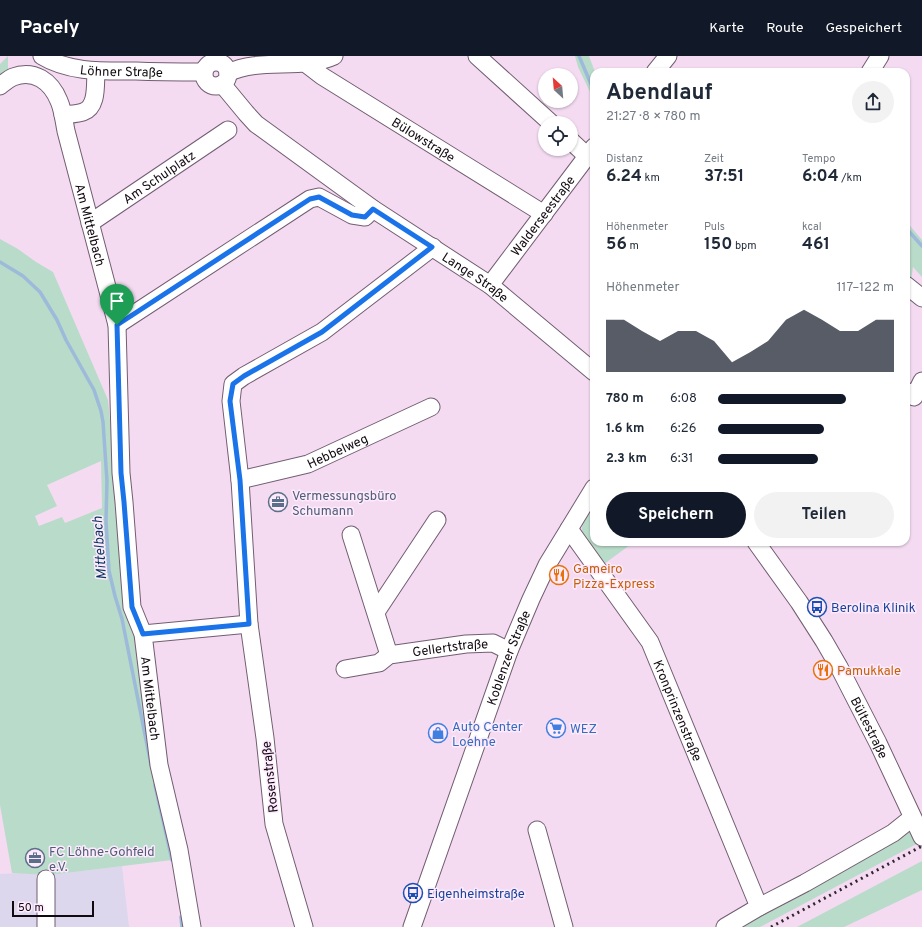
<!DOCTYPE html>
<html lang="de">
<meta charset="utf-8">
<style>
:root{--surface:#fff;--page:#f2f2f3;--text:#1f2937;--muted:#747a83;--accent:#111827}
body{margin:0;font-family:Overpass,sans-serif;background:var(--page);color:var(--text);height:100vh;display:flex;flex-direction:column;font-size:15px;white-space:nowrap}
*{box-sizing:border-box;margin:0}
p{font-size:13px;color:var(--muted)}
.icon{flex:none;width:22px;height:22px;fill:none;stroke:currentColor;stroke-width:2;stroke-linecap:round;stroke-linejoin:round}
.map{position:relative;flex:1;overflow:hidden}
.sheet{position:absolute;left:590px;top:12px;width:320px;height:478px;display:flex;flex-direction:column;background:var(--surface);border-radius:12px;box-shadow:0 1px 3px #0004}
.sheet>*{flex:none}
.needle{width:26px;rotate:334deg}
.tools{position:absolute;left:538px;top:12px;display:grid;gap:8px}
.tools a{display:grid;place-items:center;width:40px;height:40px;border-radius:50%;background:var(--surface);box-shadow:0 1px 3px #0004;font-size:20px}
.scale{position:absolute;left:12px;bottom:10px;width:82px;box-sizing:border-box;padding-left:4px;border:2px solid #110910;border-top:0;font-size:11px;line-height:14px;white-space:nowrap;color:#110910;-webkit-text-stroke:3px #feeafd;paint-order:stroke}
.pin{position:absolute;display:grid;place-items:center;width:34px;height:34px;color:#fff;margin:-41px -17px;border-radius:50% 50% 50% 0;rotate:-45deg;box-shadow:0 0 4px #0007}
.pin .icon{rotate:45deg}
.round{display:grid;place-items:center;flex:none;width:42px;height:42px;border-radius:21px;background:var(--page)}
.summary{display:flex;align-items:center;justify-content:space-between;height:68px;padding:0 16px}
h1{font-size:22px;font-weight:700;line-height:30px}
.metrics{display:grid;grid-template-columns:repeat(3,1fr);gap:6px;height:68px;padding:4px 16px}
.metrics div{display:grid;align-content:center}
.metrics b{font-size:17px;font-weight:700}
.metrics small{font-size:11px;font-weight:400}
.metrics p{font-size:11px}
.chart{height:112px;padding:8px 16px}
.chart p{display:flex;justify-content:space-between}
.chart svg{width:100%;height:72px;margin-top:4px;fill:var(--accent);opacity:.7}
.button{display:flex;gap:8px;margin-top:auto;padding:8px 16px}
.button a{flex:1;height:46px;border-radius:24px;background:var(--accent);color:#fff;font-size:16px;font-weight:700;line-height:46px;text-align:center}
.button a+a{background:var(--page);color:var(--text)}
ul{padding:0 16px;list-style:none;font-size:13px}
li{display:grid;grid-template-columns:64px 48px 1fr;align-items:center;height:30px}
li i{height:10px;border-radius:5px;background:var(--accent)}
header{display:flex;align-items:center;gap:24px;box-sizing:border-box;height:56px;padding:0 20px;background:var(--accent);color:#fff}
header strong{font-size:19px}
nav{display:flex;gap:22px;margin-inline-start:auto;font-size:14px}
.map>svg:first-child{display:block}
.education{fill:#dcd7ed}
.green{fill:#b9dbc9;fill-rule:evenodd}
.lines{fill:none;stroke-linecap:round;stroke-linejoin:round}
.stream{stroke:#9dbada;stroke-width:3.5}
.minor-casing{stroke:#725d71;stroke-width:19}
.minor{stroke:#fff;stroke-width:17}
.rail{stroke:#312630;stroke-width:3;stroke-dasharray:2 4;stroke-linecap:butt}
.route-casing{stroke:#fff;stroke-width:8}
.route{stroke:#1a73e8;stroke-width:5}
.labels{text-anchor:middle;stroke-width:3;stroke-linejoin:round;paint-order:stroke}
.street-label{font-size:13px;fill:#110910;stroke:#feeafd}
.service-label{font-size:13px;fill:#4e5e75;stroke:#feeafd;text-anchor:start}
.food-label{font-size:13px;fill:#c56008;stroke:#feeafd;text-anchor:start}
.transit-label{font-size:13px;fill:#164399;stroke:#feeafd;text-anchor:start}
.shop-label{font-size:13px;fill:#366cbe;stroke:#feeafd;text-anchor:start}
.water-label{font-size:14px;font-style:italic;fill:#09365f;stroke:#feeafd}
</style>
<header>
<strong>Pacely</strong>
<nav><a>Karte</a><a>Route</a><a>Gespeichert</a></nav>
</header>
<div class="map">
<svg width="922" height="871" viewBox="0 0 922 871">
<rect width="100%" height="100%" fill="#f4dbf2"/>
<path class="education" d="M122,810L129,871H0V818L20,817L49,819Z"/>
<path class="green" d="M8,0V17L0,23V8Z
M575,0H589L595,16L594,44L578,11Z
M906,165L922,184V221L913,211L911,225L906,221Z
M0,183L18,193L36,206L53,216L108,344L128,552L136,577L180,803L49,819L12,817L0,749ZM101,405L102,452L65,467L62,461L39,470L35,460L57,450L47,429Z
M594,452V486H634L604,508L582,477C580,468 589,459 594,452Z
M922,769V785L760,871H742Z
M922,805V834L844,871H797Z"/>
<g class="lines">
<path class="stream" d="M579,0L594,35
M906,172L922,190
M0,206L23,220L40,236L57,264L66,284L94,334L101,355L103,366L107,425L106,465L109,515L115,540L122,563L151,709
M155,729L172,804
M181,861L182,871"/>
<g class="minor-casing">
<g id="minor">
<path id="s1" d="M42,0C70,17 104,15 136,15C158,16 181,16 204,16"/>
<path d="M477,0L551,67"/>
<circle cx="216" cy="18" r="12"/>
<path id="s2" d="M305,7L322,20L544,158"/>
<path d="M655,16L668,0"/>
<path d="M870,16L880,0"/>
<path d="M228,17C261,1 301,15 334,0"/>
<path id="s3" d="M222,28L246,57L256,68L373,153L490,229L594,316"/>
<path id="s4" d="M0,30C4,27 8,23 13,21C34,13 51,25 59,45C63,54 64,65 66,75L117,269L121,417L124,446L132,551L143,578L159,709L179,794L192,871"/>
<path d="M63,59C70,58 77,58 83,56C98,51 95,28 96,15"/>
<path d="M571,85L587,100"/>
<path id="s5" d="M90,167L228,74"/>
<path id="s6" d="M490,229L594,91"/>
<path d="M906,229L922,242"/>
<path d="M117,269L310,143L319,141L352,159L365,161L373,153"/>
<path d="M906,335L914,341L922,325"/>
<path id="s7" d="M240,424L308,408L431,351"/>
<path id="s8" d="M569,473L650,586L759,851"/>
<path d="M351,479L389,599"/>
<path id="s9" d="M756,486L799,546L824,585L839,611L878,687L922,781"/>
<path d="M376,556L437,464"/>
<path d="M143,578L249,568"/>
<path id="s10" d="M345,613L379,607L389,599L466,588L493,587L509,595"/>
<path d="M537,774L564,871"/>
<path d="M46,823V871"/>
<path d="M304,871L274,768L265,682L249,568L240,424L231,345L233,328L244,320L322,276L433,191"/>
<path id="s11" d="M412,871L509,595L531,543L547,509L594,432"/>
<path d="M725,871L759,851L805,827L893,777L908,765L913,763"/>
</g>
</g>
<use href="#minor" class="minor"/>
<path class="rail" d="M771,871L922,790"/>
</g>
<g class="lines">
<g class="route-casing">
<path id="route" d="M319,141L352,159L365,161L373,153L432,191L322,276L244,320L233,328L230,345L240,424L249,568L143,578L132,551L124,446L121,417L117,269L310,143Z"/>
</g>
<use href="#route" class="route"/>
</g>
<defs>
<g id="office-ring" transform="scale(1)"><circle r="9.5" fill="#feeafd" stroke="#5c6f8a" stroke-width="1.5"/><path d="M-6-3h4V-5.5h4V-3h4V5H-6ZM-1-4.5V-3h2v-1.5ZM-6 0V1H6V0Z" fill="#5c6f8a"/></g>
<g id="restaurant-ring" transform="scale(1)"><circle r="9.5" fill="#feeafd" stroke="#e8710a" stroke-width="1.5"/><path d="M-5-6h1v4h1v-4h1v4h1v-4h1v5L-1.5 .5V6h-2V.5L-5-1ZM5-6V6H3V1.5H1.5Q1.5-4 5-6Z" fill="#e8710a"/></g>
<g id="bus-ring" transform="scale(1)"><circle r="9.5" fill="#feeafd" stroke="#1a4fb4" stroke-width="1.5"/><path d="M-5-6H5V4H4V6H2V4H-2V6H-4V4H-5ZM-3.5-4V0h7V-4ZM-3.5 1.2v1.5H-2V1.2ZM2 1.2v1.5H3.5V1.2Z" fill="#1a4fb4"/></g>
<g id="supermarket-ring" transform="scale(1)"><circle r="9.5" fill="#feeafd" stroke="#3f7fe0" stroke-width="1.5"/><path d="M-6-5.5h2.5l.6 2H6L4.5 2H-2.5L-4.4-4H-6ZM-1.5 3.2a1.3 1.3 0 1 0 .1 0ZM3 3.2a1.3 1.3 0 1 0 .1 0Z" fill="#3f7fe0"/></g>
<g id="shop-ring" transform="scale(1)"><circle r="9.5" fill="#feeafd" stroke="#3f7fe0" stroke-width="1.5"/><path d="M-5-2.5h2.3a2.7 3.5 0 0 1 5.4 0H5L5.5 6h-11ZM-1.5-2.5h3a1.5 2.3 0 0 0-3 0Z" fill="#3f7fe0"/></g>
</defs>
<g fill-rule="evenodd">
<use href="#office-ring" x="278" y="446"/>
<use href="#restaurant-ring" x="559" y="519"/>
<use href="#bus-ring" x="817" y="551"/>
<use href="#restaurant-ring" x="823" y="614"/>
<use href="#supermarket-ring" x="556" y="672"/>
<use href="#shop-ring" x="438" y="677"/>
<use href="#office-ring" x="35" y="802"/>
<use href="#bus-ring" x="413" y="837"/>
</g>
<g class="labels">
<g class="street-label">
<text dy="5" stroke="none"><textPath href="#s1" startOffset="82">Löhner Straße</textPath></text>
<text dy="5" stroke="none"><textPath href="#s2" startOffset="141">Bülowstraße</textPath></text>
<text dy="5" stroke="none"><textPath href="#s5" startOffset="83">Am Schulplatz</textPath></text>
<text dy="5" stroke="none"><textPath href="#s6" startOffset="87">Walderseestraße</textPath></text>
<text dy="5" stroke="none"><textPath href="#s4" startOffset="202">Am Mittelbach</textPath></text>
<text dy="5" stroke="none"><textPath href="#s3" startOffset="320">Lange Straße</textPath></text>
<text dy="5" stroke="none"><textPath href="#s7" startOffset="102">Hebbelweg</textPath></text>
<text dy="5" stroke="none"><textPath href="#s10" startOffset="109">Gellertstraße</textPath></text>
<text dy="5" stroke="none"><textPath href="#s11" startOffset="286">Koblenzer Straße</textPath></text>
<text dy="5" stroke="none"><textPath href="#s4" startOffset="682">Am Mittelbach</textPath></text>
<text dy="5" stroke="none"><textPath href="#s8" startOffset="213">Kronprinzenstraße</textPath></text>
<text dy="5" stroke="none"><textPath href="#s9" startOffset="218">Bültestraße</textPath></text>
<text transform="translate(269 721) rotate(-96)" y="5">Rosenstraße</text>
</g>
<g class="service-label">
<text x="292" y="444">Vermessungsbüro<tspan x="292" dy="15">Schumann</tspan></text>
<text x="49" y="800">FC Löhne-Gohfeld<tspan x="49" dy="15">e.V.</tspan></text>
</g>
<g class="food-label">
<text x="573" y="517">Gameiro<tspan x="573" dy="15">Pizza-Express</tspan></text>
<text x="837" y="619">Pamukkale</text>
</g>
<g class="transit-label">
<text x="831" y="556">Berolina Klinik</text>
<text x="427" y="842">Eigenheimstraße</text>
</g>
<g class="shop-label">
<text x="452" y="675">Auto Center<tspan x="452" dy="15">Loehne</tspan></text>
<text x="570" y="677">WEZ</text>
</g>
<g class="water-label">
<text transform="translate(99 492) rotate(-94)" y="5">Mittelbach</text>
</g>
</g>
</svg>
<div class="tools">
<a><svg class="needle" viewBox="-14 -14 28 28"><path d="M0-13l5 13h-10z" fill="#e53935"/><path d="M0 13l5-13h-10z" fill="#747a83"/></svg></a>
<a><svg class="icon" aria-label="locate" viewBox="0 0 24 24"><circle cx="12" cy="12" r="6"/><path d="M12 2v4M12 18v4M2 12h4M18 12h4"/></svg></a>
</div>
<div class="scale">50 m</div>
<div class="pin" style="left:117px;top:269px;background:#1e9e55"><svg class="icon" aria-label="arrive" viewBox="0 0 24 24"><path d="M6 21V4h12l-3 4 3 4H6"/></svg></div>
<section class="sheet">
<div class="summary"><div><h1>Abendlauf</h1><p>21:27 · 8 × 780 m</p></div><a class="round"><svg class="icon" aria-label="share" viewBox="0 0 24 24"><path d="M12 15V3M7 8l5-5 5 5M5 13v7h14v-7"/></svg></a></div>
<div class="metrics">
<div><p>Distanz</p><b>6.24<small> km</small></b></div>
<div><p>Zeit</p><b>37:51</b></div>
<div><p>Tempo</p><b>6:04<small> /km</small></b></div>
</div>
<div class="metrics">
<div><p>Höhenmeter</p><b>56<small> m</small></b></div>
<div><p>Puls</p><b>150<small> bpm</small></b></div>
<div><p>kcal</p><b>461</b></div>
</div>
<div class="chart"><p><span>Höhenmeter</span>117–122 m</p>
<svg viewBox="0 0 160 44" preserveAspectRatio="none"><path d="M0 44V12L10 12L20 19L30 25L40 19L50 19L60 25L70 38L80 32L90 25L100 12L110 6L120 12L130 19L140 19L150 12L160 12V44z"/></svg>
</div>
<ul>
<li><b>780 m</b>6:08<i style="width:73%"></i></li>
<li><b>1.6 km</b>6:26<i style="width:60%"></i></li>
<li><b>2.3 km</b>6:31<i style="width:57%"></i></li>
</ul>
<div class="button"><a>Speichern</a><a>Teilen</a></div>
</section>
</div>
